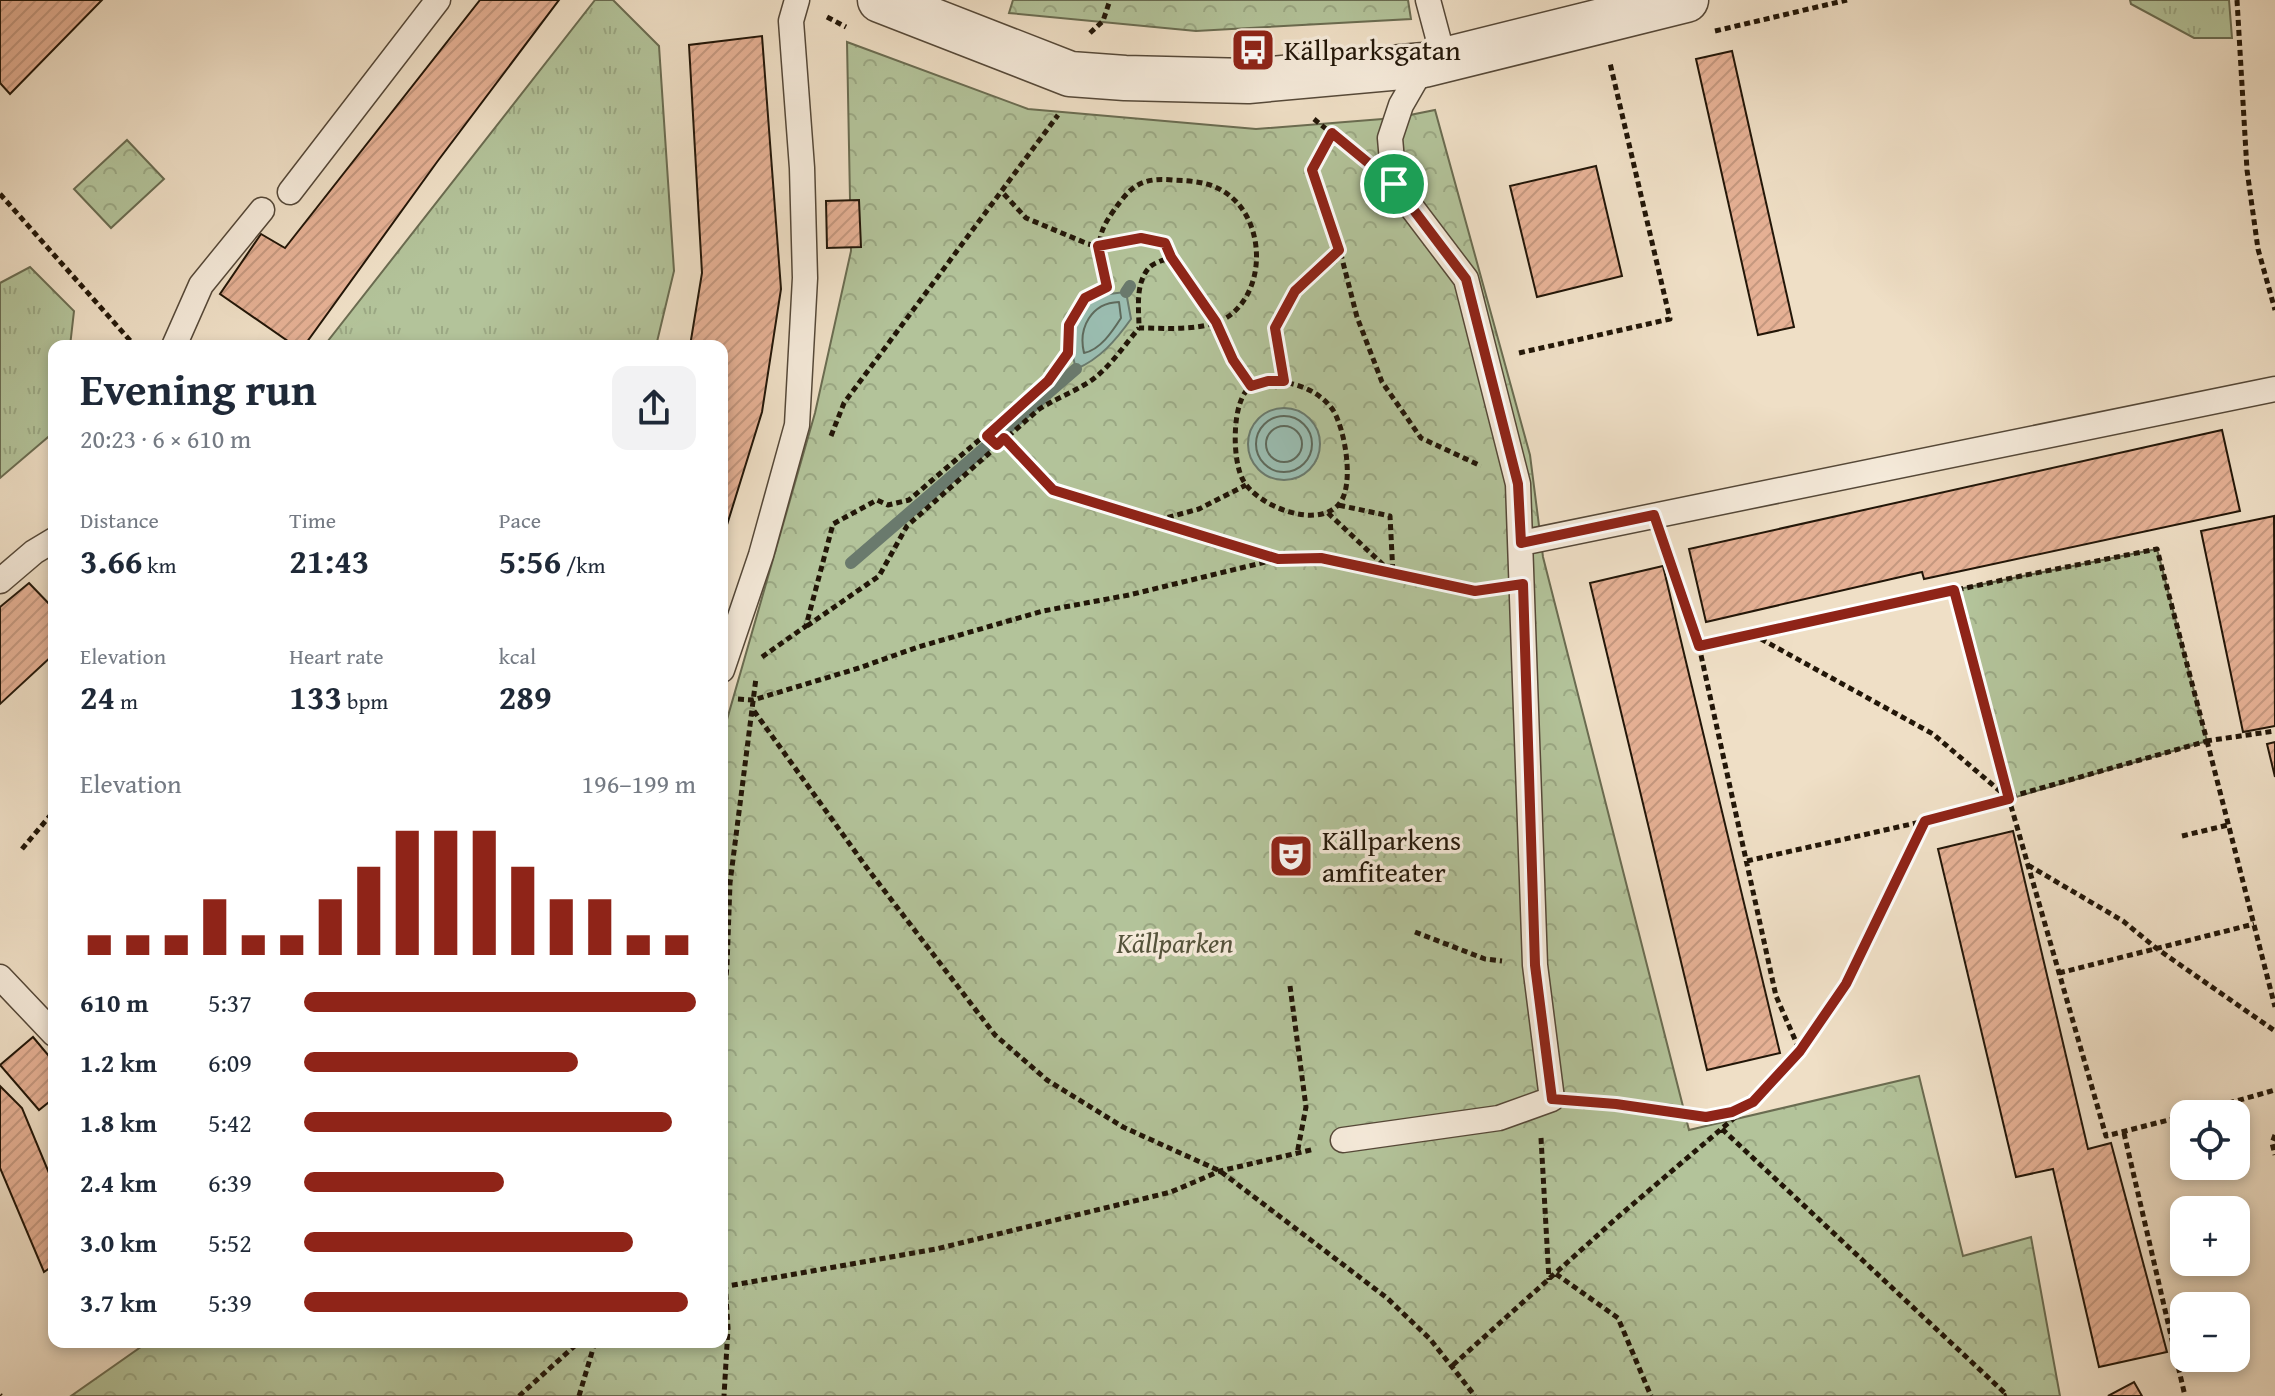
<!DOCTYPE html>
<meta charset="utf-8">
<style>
:root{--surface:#fff;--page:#f2f2f3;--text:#1f2937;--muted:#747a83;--accent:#8f2418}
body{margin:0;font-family:"Gentium Book Plus",serif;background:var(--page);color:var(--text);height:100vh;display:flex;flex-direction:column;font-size:30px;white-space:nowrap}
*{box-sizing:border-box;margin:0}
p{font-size:26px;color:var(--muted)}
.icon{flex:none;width:44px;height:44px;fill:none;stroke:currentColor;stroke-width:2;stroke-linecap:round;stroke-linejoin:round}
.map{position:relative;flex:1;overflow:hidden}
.side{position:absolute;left:48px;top:340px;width:680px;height:1008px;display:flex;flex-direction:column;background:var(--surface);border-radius:16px;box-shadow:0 4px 12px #0003}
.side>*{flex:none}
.tools{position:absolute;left:2170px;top:1100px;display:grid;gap:16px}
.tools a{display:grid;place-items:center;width:80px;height:80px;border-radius:16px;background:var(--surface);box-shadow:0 4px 12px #0003;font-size:40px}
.pin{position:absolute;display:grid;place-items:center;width:68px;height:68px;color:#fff;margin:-34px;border:4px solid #fff;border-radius:50%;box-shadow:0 2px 8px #0007}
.round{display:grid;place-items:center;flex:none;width:84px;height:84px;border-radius:16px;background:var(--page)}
.overview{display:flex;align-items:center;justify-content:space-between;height:136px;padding:0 32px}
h1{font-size:44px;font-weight:700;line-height:60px}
.stats{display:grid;grid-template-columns:repeat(3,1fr);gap:12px;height:136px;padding:8px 32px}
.stats div{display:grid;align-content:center}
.stats b{font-size:34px;font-weight:700}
.stats small{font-size:22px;font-weight:400}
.stats p{font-size:22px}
.chart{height:224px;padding:16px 32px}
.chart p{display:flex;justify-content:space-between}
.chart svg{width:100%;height:144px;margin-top:8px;stroke:var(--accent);stroke-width:6}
ul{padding:0 32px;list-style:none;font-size:26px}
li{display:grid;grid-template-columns:128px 96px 1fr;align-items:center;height:60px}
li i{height:20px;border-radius:10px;background:var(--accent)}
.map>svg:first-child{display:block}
.grass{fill:url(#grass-tufts);stroke:#6a6c51;stroke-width:2}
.forest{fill:url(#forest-crowns);stroke:#6a6c51;stroke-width:2}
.water{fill:#9abdb1;stroke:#6a7a6d;stroke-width:2}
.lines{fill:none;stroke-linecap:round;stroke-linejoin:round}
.shore{stroke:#5e6a5c;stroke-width:2}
.stream{stroke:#6a7a6d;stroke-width:12}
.building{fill:url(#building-hatch);stroke:#221608;stroke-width:2}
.service-casing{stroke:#554838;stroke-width:27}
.minor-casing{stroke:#554838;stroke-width:47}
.path{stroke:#221608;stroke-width:5;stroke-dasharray:6 4;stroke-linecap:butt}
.service{stroke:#f5eada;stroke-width:24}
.minor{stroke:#f5eada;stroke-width:44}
.route-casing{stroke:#fff;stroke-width:16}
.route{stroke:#8f2418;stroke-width:10}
.labels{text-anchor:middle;stroke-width:7;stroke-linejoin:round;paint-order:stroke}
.poi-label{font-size:28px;fill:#221608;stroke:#f5eada;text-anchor:start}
.park-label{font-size:28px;font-style:italic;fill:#55533b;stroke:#f5eada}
</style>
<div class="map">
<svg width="2275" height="1396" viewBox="0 0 2275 1396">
<defs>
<pattern id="grass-tufts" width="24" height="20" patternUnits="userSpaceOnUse" patternTransform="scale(2)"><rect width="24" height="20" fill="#b3c39a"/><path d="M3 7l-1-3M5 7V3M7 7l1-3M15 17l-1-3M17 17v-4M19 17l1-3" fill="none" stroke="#9aa783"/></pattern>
<pattern id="forest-crowns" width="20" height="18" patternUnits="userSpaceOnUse" patternTransform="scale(2)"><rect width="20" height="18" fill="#b3c39a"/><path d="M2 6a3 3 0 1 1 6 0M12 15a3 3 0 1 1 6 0" fill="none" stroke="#9aa783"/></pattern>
<pattern id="building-hatch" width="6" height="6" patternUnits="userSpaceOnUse" patternTransform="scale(2)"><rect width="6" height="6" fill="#e6b195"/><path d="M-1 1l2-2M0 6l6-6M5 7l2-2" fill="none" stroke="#c5987f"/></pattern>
</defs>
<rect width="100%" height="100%" fill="#efdfc6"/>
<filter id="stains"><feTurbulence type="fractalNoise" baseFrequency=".0025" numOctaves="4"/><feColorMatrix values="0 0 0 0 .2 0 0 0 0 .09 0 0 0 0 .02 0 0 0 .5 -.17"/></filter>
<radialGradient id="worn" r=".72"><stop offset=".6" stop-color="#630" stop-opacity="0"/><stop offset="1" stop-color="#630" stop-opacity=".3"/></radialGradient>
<path class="grass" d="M595,0H613L659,46L674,271L656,346H324Z
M2130,0H2229L2232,38H2194L2131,4Z
M30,267L74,311L70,346H54V432L0,478V283Z"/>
<path class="forest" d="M1013,0H1408L1411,19L1196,31L1009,13Z
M847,42L1028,109L1256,129L1395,118L1435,110L1530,455L1543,557L1689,1130L1919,1076L1963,1256L2031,1237L2060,1396H71L148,1342H722V737L815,413L851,251Z
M127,140L164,179L111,228L74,189Z
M2157,549L2207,741L2009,799L1954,590Z"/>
<path class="water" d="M1126,292L1131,319C1116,340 1100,359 1076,369C1068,345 1075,307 1101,296C1108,293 1119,293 1126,292Z
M1248 444a36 36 0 1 1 72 0a36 36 0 1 1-72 0Z"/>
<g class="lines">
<path class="shore" d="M1119,302L1121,318C1112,332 1100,350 1084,353C1078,328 1091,303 1119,302Z
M1256 444a28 28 0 1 1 56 0a28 28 0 1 1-56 0Z
M1266 444a18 18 0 1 1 36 0a18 18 0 1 1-36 0Z"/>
<path class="stream" d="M1126,292L1130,286
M851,563L1076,369"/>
</g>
<path class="building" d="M0,0H102L10,94L0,83Z
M480,0H559L437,162L304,346H295L220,294L261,234L285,248Z
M762,36L781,289L762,412L722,541V346H690L702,273L689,45Z
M1732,51L1794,327L1758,335L1696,59Z
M1596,166L1622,276L1537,297L1510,186Z
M859,200L861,247L827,248L826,201Z
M2222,430L2240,511L1924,579L1922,572L1706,622L1689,549Z
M2274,516L2275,726L2243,732L2201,531Z
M1663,566L1780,1053L1707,1070L1590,583Z
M29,583L54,609V654L0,704V607Z
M2275,742V777L2267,744Z
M2013,831L2088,1149L2111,1143L2167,1352L2099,1367L2053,1169L2016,1177L1938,849Z
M33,1037L54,1062V1098L39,1110L0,1065Z
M0,1086L22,1108L54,1185V1265L44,1272L0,1168Z
M2134,1382L2142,1396H2108Z"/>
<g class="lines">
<g class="service-casing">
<path id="service" d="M1428,0L1444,60
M290,192L438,0
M174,346L201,285L262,210
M1521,543L2275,389
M0,581L34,552L54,540
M722,670L761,555L797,425L805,278L802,168L791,21L797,0
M0,977L54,1034
M1343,1140L1499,1118L1552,1099L1535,965L1518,484L1466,279L1394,184L1390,138L1401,105L1424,65"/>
</g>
<g class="minor-casing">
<path id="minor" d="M880,0L1070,74L1125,78L1248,81L1424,65L1686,0"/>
</g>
<path class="path" d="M2237,0L2247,170L2258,249L2275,310
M827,17L846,27
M1715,31L1847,0
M1090,33L1103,21L1110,0
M1314,119L1359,156
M1332,133L1312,170L1338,243L1357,317L1382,382L1421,438L1481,466
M0,194L135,346
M1171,257L1216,322L1233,360L1251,386
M1519,353L1670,319L1610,63
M1268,381C1292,381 1318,389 1333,410C1345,429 1355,486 1339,504C1317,530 1257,506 1243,480C1232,461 1231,400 1251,386C1255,383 1264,382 1268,381Z
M1284,381L1275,328L1295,291L1339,250
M831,436L844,403L1058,115
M1004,438L1053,490L1277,558
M1328,513L1393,574L1475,591L1491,588
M1158,520L1199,509L1246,485
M1664,544L1699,646
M1954,590L2009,798
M807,626L879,576L907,526L1038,410C1053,400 1069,394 1084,385C1106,373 1123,347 1139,328
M1752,634L1933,734L2008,798
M762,657L806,626L833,524L877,500L888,505L909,500L1048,381L1068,353L1069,325L1085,298L1107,287C1096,241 1094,235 1124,197C1137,181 1152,178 1173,180C1194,181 1213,182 1230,196C1265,224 1266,289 1229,316C1206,332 1166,328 1139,328C1139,310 1135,285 1148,269C1152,263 1164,260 1171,257L1165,243L1141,238L1098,246L1088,244L1026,218L1002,192
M738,699L753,700L859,668L918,647L1043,611L1129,595L1278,559L1321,558L1393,574L1390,516L1338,505
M754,711L867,868L995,1035L1047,1080L1123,1127L1220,1171L1387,1298L1430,1339L1475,1396
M2206,741L2275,731
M2207,741L2275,1007
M2012,798L2009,799L2106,1136L2184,1116
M2182,836L2228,825
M22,849L54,811
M1747,861L1925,821
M2028,865L2123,921L2156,948L2275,1031
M1415,932L1485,959L1502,961
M2059,973L2254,924
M1290,986L1306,1107L1297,1154
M722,1015L727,966L730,883L756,678
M1585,1102C1633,1106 1700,1129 1744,1107
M2190,1114L2275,1090
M1722,1129L2007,1395L2004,1396
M2124,1133L2185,1396
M2275,1135L2272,1143L2275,1155
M1541,1138L1549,1280
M722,1234L728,1328L724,1396
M1556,1274L1618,1318L1651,1396
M722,1287L936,1249L1171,1192L1220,1171L1315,1149
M1453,1365L1619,1216L1753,1102L1800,1051L1846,984L1925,821L2207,741L2157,549L2021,576L1699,646L1776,996L1800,1051
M0,1395L1,1396
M519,1396L579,1342
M579,1396L595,1342"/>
<use href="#service" class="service"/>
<use href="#minor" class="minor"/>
</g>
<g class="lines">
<g class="route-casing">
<path id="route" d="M1332,133L1394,184L1466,279L1518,484L1521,543L1654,515L1699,646L1954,590L2009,799L1925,821L1846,984L1800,1051L1753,1102L1732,1112L1706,1117L1616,1104L1552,1099L1535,965L1523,584L1475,591L1321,558L1278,559L1053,490L1004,438L997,445L987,436L1048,381L1068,353L1069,325L1085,298L1107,287L1098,246L1141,238L1165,243L1171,257L1216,322L1233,360L1251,386L1268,381H1284L1275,328L1295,291L1339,250L1312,170Z"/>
</g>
<use href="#route" class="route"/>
</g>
<defs>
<g id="bus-square" transform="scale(2.3)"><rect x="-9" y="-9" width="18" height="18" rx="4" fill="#8f2418" stroke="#f5eada"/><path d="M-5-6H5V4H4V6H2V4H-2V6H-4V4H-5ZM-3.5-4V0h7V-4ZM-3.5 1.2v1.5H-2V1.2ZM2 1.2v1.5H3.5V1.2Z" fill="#fff"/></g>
<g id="theatre-square" transform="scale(2.3)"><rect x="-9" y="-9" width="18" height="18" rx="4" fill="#8f2418" stroke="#f5eada"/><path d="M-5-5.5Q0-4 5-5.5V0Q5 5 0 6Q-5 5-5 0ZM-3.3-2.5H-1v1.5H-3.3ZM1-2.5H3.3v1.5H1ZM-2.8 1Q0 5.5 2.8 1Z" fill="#fff"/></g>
</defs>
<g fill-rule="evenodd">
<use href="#bus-square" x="1253" y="50"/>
<use href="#theatre-square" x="1291" y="856"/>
</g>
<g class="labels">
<g class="poi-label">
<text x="1284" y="60">Källparksgatan</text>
<text x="1322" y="850">Källparkens<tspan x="1322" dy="32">amfiteater</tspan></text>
</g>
<g class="park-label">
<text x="1175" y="953">Källparken</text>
</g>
</g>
<rect width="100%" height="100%" filter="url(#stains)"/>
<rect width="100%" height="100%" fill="url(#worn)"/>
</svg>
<div class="tools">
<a><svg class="icon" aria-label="locate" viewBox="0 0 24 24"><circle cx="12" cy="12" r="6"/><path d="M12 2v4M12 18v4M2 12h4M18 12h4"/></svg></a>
<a>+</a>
<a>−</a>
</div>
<div class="pin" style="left:1394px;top:184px;background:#1e9e55"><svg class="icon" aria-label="arrive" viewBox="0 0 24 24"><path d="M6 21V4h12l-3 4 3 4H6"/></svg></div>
<section class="side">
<div class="overview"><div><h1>Evening run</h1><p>20:23 · 6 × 610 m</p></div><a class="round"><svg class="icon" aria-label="share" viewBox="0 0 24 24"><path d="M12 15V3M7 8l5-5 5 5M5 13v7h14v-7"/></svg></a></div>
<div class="stats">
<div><p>Distance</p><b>3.66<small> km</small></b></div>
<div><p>Time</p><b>21:43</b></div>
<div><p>Pace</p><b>5:56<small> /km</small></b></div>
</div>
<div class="stats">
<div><p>Elevation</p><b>24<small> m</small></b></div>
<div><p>Heart rate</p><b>133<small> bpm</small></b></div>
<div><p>kcal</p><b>289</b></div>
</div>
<div class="chart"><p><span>Elevation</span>196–199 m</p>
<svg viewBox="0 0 160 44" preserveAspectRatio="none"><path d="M5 44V38M15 44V38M25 44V38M35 44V27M45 44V38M55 44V38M65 44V27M75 44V17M85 44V6M95 44V6M105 44V6M115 44V17M125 44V27M135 44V27M145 44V38M155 44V38"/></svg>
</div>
<ul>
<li><b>610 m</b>5:37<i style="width:100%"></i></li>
<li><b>1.2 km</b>6:09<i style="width:70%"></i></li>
<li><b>1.8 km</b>5:42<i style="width:94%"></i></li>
<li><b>2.4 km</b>6:39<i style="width:51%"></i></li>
<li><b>3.0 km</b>5:52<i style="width:84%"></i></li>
<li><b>3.7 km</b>5:39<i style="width:98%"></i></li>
</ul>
</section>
</div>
